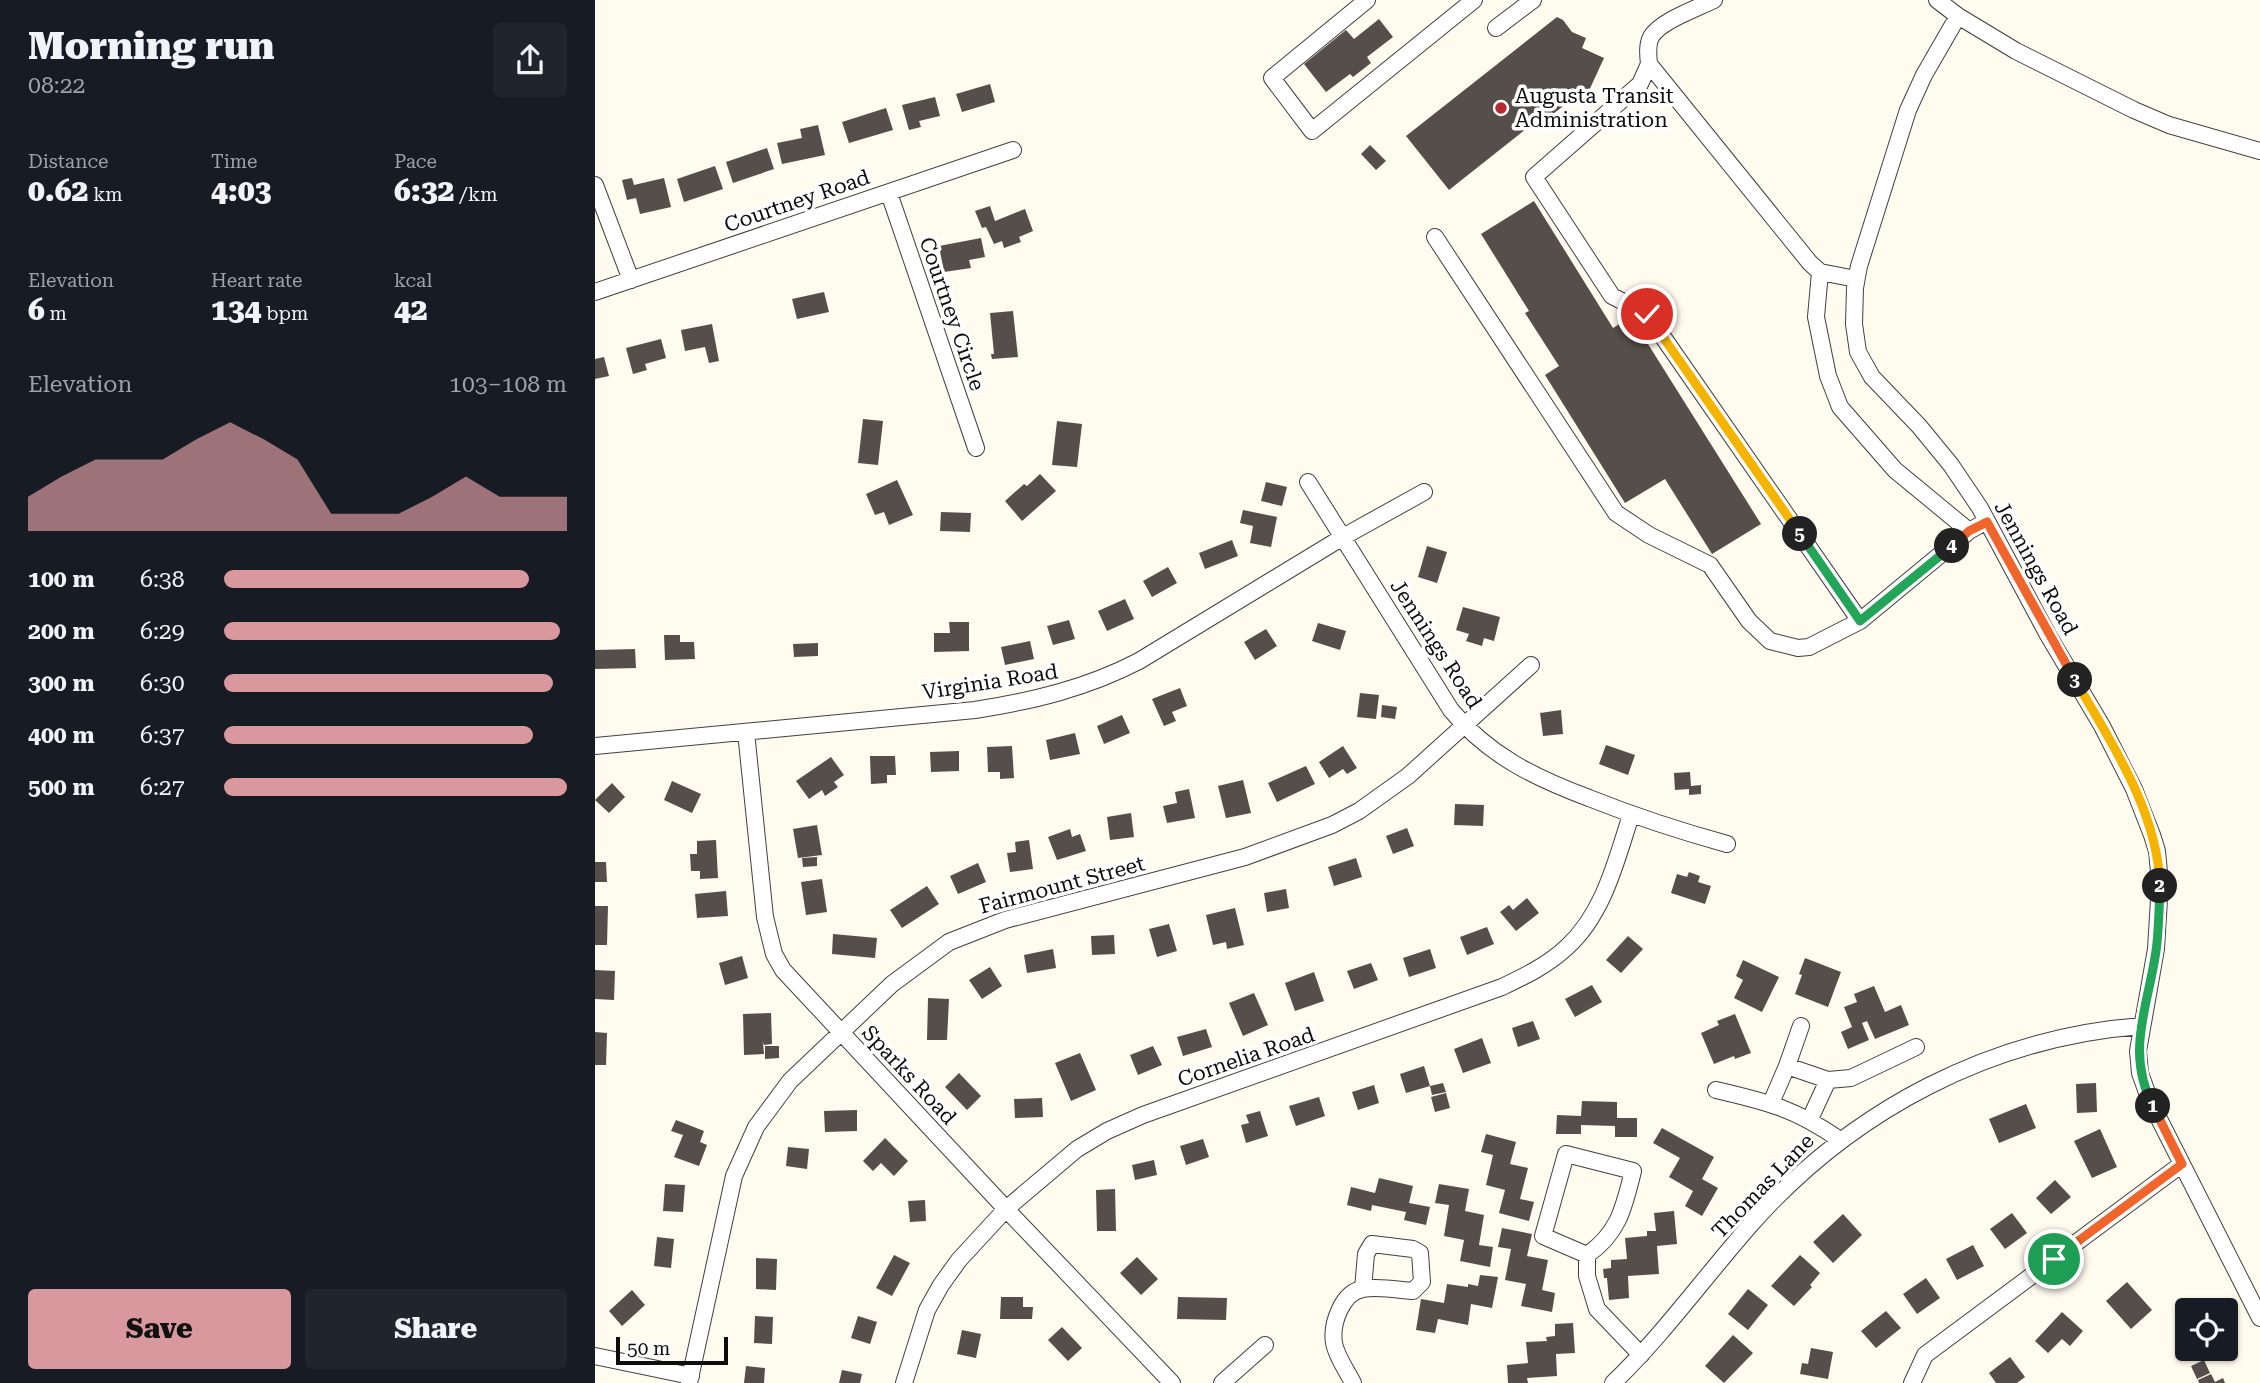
<!DOCTYPE html>
<meta charset="utf-8">
<style>
:root{--surface:#171b24;--page:#20242c;--text:#f1f3f6;--muted:#9ea1a6;--accent:#d8989d}
body{margin:0;font-family:"Roboto Serif",serif;background:var(--page);color:var(--text);height:100vh;display:flex;flex-direction:column;font-size:26px;white-space:nowrap}
*{box-sizing:border-box;margin:0}
p{font-size:23px;color:var(--muted)}
.icon{flex:none;width:38px;height:38px;fill:none;stroke:currentColor;stroke-width:2;stroke-linecap:round;stroke-linejoin:round}
.map{position:relative;flex:1;overflow:hidden}
.sheet{display:flex;flex-direction:column;background:var(--surface);width:595px}
.sheet>*{flex:none}
.buttons{position:absolute;left:1580px;top:1298px;display:grid;gap:14px}
.buttons a{display:grid;place-items:center;width:63px;height:63px;border-radius:7px;background:var(--surface);box-shadow:0 2px 5px #0004;font-size:35px}
.scale{position:absolute;left:21px;bottom:18px;width:112px;box-sizing:border-box;padding-left:7px;border:4px solid #0d0d0d;border-top:0;font-size:19px;line-height:24px;white-space:nowrap;color:#0d0d0d;-webkit-text-stroke:5px #fff;paint-order:stroke}
.pin{position:absolute;display:grid;place-items:center;width:60px;height:60px;color:#fff;margin:-30px;border:4px solid #fff;border-radius:50%;box-shadow:0 2px 7px #0007}
.km{position:absolute;width:35px;height:35px;margin:-18px;border-radius:50%;background:#222;color:#fff;font-size:19px;line-height:35px;text-align:center}
.round{display:grid;place-items:center;flex:none;width:74px;height:74px;border-radius:7px;background:var(--page)}
.headline{display:flex;align-items:center;justify-content:space-between;height:119px;padding:0 28px}
h1{font-size:38px;font-weight:800;line-height:52px}
.stats{display:grid;grid-template-columns:repeat(3,1fr);gap:10px;height:119px;padding:7px 28px}
.stats div{display:grid;align-content:center}
.stats b{font-size:30px;font-weight:800}
.stats small{font-size:19px;font-weight:400}
.stats p{font-size:19px}
.chart{height:196px;padding:14px 28px}
.chart p{display:flex;justify-content:space-between}
.chart svg{width:100%;height:126px;margin-top:7px;fill:var(--accent);opacity:.7}
.primary-button{display:flex;gap:14px;margin-top:auto;padding:14px 28px}
.primary-button a{flex:1;height:80px;border-radius:7px;background:var(--accent);color:#111;font-size:28px;font-weight:800;line-height:80px;text-align:center}
.primary-button a+a{background:var(--page);color:var(--text)}
ul{padding:0 28px;list-style:none;font-size:23px}
li{display:grid;grid-template-columns:112px 84px 1fr;align-items:center;height:52px}
li i{height:18px;border-radius:9px;background:var(--accent)}
main{display:flex;flex:1;min-height:0}
.map>svg:first-child{display:block}
.building{fill:#564e4a}
.lines{fill:none;stroke-linecap:round;stroke-linejoin:round}
.minor-casing{stroke:#404040;stroke-width:18}
.minor{stroke:#fff;stroke-width:16}
.split-1-casing{stroke:#fff;stroke-width:14}
.split-2-casing{stroke:#fff;stroke-width:14}
.split-3-casing{stroke:#fff;stroke-width:14}
.split-4-casing{stroke:#fff;stroke-width:14}
.split-5-casing{stroke:#fff;stroke-width:14}
.split-6-casing{stroke:#fff;stroke-width:14}
.split-1{stroke:#f0652b;stroke-width:9}
.split-2{stroke:#22a559;stroke-width:9}
.split-3{stroke:#f5b400;stroke-width:9}
.split-4{stroke:#f0652b;stroke-width:9}
.split-5{stroke:#22a559;stroke-width:9}
.split-6{stroke:#f5b400;stroke-width:9}
.poi-dot{fill:#b92931;stroke:#fff;stroke-width:2.5}
.labels{text-anchor:middle;stroke-width:7;stroke-linejoin:round;paint-order:stroke}
.poi-label{font-size:21px;fill:#0d0d0d;stroke:#fff;text-anchor:start}
.street-label{font-size:21px;fill:#0d0d0d;stroke:#fff}
</style>
<main>
<section class="sheet">
<div class="headline"><div><h1>Morning run</h1><p>08:22</p></div><a class="round"><svg class="icon" aria-label="share" viewBox="0 0 24 24"><path d="M12 15V3M7 8l5-5 5 5M5 13v7h14v-7"/></svg></a></div>
<div class="stats">
<div><p>Distance</p><b>0.62<small> km</small></b></div>
<div><p>Time</p><b>4:03</b></div>
<div><p>Pace</p><b>6:32<small> /km</small></b></div>
</div>
<div class="stats">
<div><p>Elevation</p><b>6<small> m</small></b></div>
<div><p>Heart rate</p><b>134<small> bpm</small></b></div>
<div><p>kcal</p><b>42</b></div>
</div>
<div class="chart"><p><span>Elevation</span>103–108 m</p>
<svg viewBox="0 0 160 44" preserveAspectRatio="none"><path d="M0 44V32L10 25L20 19L30 19L40 19L50 12L60 6L70 12L80 19L90 38L100 38L110 38L120 32L130 25L140 32L150 32L160 32V44z"/></svg>
</div>
<ul>
<li><b>100 m</b>6:38<i style="width:89%"></i></li>
<li><b>200 m</b>6:29<i style="width:98%"></i></li>
<li><b>300 m</b>6:30<i style="width:96%"></i></li>
<li><b>400 m</b>6:37<i style="width:90%"></i></li>
<li><b>500 m</b>6:27<i style="width:100%"></i></li>
</ul>
<div class="primary-button"><a>Save</a><a>Share</a></div>
</section>
<div class="map">
<svg width="1665" height="1383" viewBox="0 0 1665 1383">
<rect width="100%" height="100%" fill="#fffbee"/>
<path class="building" d="M962,17L968,20L977,32L991,38L987,48L1009,58L992,95L977,88L983,95L946,123L941,121L854,190L811,136Z
M784,19L798,37L772,57L776,63L758,77L755,74L731,92L709,64L751,30L759,39Z
M395,84L400,102L367,112L361,94Z
M340,97L345,116L324,121L326,127L314,130L307,105Z
M291,108L298,130L254,143L247,122Z
M223,125L230,155L187,164L182,143L207,138L205,129Z
M775,145L791,161L781,170L766,154Z
M172,148L179,169L138,183L131,162Z
M120,166L128,189L89,202L82,179Z
M37,178L39,185L69,178L76,207L45,214L41,198L32,200L27,180Z
M939,201L1018,328L1036,317L1166,524L1117,554L1070,479L1030,503L950,375L964,366L930,313L934,311L886,234Z
M395,206L400,221L430,209L438,231L424,237L426,242L409,248L407,241L399,244L391,227L387,228L380,211Z
M386,238L390,257L374,260L376,268L349,272L344,246Z
M229,292L234,312L202,319L197,299Z
M418,311L423,357L397,359L396,354H399L395,313Z
M117,324L124,361L114,363L110,347L90,351L86,330Z
M66,339L71,358L50,364L52,370L38,374L31,348Z
M9,357L14,376L0,379V359Z
M268,419L288,421L283,465L263,463Z
M462,421L487,424L482,467L457,465Z
M445,474L461,491L427,521L410,501L429,484L432,486Z
M302,480L318,515L294,525L289,512L280,515L271,494Z
M671,482L692,487L687,506L666,501Z
M648,510L682,517L676,547L655,543L658,526L645,523Z
M346,512L376,513L375,532L345,531Z
M637,540L643,556L610,569L604,553Z
M832,546L852,552L842,583L823,577Z
M573,567L582,583L557,597L548,581Z
M530,599L539,619L512,631L503,611Z
M868,607L905,617L899,641L889,638L887,646L871,641L874,634L861,630Z
M474,620L480,639L458,645L452,626Z
M354,622H374V651L339,652V633H355Z
M723,623L751,631L745,650L717,641Z
M671,629L682,646L660,660L649,642Z
M69,635H85V642H99L100,659L70,660Z
M435,641L439,659L410,665L406,647Z
M223,643V656L199,657L198,644Z
M40,649L41,668L0,669V650Z
M585,688L592,706L577,712L581,721L569,726L557,699Z
M765,693L784,695L781,719L762,717Z
M787,705L802,707L800,719L786,717Z
M966,710L968,734L948,736L945,713Z
M527,715L535,733L509,744L502,726Z
M480,733L485,754L455,760L451,740Z
M1011,745L1040,755L1033,775L1004,764Z
M417,746L419,778L405,779V772H393L392,747Z
M748,746L762,768L752,774L748,769L734,778L724,762Z
M364,751V771L336,772L335,752Z
M275,756H300L301,775H292V783L276,784Z
M236,757L249,775L239,782L243,787L230,796L227,790L214,799L201,781Z
M711,766L720,784L682,802L673,783Z
M1095,772L1096,786L1106,785V794L1094,795V789L1080,790L1079,773Z
M648,780L656,813L631,818L623,786Z
M77,781L106,794L97,813L69,800Z
M17,783L30,797L14,813L0,800Z
M594,789L600,818L572,823L568,806L582,803L580,792Z
M860,804L889,805L888,826L859,825Z
M536,813L539,837L515,840L512,817Z
M222,825L227,855L203,858L198,829Z
M812,828L819,846L798,854L791,836Z
M475,829L477,837L485,834L491,851L462,860L453,837Z
M121,840L123,878L105,879V871H96L95,854H102V841Z
M434,840L438,869L415,872L412,853L421,852L420,842Z
M222,857V866L208,867L207,858Z
M761,858L767,877L739,886L733,867Z
M0,862H11L12,882H0Z
M383,863L391,882L363,894L355,876Z
M1094,872L1105,876L1103,882L1116,886L1110,904L1076,893L1082,874L1092,877Z
M227,879L232,912L211,915L206,882Z
M332,886L344,904L307,928L295,910Z
M691,889L694,908L672,912L669,893Z
M131,891L133,916L102,918L100,894Z
M932,898L944,913L921,931L905,912L914,905L918,910Z
M0,906H13L12,945H0Z
M640,908L649,945L632,949L631,942L618,945L611,915Z
M574,924L582,951L562,957L554,929Z
M892,927L899,944L872,955L865,937Z
M238,934L282,938L280,958L237,954Z
M519,935L520,954L497,955L496,936Z
M1033,936L1048,949L1026,973L1011,960Z
M458,949L461,968L432,973L429,955Z
M835,949L841,968L814,977L808,958Z
M147,956L153,978L130,985L124,963Z
M1210,958L1246,972L1233,1007L1200,994L1207,975L1204,974Z
M1148,960L1184,977L1167,1012L1139,998L1148,980L1141,976Z
M776,963L783,980L759,989L752,971Z
M395,967L407,986L387,999L374,980Z
M0,970L20,971L19,1000L0,999Z
M719,972L729,1001L700,1011L690,983Z
M997,985L1007,1002L980,1017L970,999Z
M1279,986L1290,1012L1306,1005L1314,1025L1280,1039L1272,1021L1267,1023L1274,1040L1253,1049L1246,1032L1257,1027L1249,1007L1262,1002L1259,994Z
M659,993L673,1025L648,1036L634,1003Z
M333,998L354,999L352,1040H332Z
M176,1013L177,1044L169,1045L168,1042L169,1054L149,1055L148,1014Z
M1140,1014L1156,1053L1140,1059L1139,1056L1119,1064L1106,1033L1124,1025L1122,1021Z
M938,1021L945,1039L923,1047L917,1028Z
M611,1029L617,1047L588,1056L582,1037Z
M0,1032L12,1033L11,1065H0Z
M887,1038L896,1063L868,1073L859,1049Z
M170,1046H184V1058L170,1059Z
M558,1046L567,1065L543,1075L535,1055Z
M485,1053L501,1090L476,1101L460,1063Z
M829,1066L835,1086L811,1093L805,1074Z
M364,1073L386,1096L372,1110L350,1087Z
M848,1083L851,1092L837,1095L835,1086Z
M1501,1083L1502,1112L1482,1113L1481,1084Z
M779,1085L784,1103L763,1110L757,1092Z
M851,1093L855,1108L840,1112L836,1097Z
M724,1097L730,1116L701,1126L694,1106Z
M447,1098L448,1117L420,1118L419,1099Z
M987,1101L1022,1102V1118H1042V1137H1020V1126L986,1125V1134H961L962,1115L986,1116Z
M1431,1104L1441,1128L1404,1143L1394,1119Z
M262,1110V1131L230,1132L229,1111Z
M665,1111L673,1136L651,1143L646,1125L654,1123L651,1115Z
M81,1120L109,1131L105,1142L112,1145L104,1166L79,1157L88,1135L76,1131Z
M1067,1128L1119,1157L1107,1179L1123,1188L1107,1216L1090,1206L1098,1191L1074,1177L1085,1158L1058,1143Z
M1505,1129L1522,1167L1497,1178L1479,1141Z
M891,1134L921,1142L915,1164L933,1168L925,1199L939,1202L934,1221L904,1213L910,1190L891,1185L898,1155L886,1152Z
M290,1138L313,1161L299,1176L286,1163L278,1171L268,1161Z
M608,1139L614,1157L591,1165L585,1146Z
M193,1147L214,1149L212,1169L191,1166Z
M559,1160L562,1175L540,1180L537,1165Z
M784,1178L818,1186L814,1203L835,1207L831,1225L809,1220L811,1212L777,1205L776,1211L752,1205L756,1187L780,1193Z
M1460,1180L1476,1197L1456,1214L1441,1198Z
M70,1184L90,1185L88,1212L68,1211Z
M844,1184L874,1189L870,1211L889,1215L884,1245L898,1247L895,1267L865,1261L869,1240L849,1236L854,1205L840,1203Z
M520,1189L521,1231H502L501,1190Z
M330,1200L331,1221L315,1222L313,1201Z
M1079,1211L1082,1244L1062,1246L1064,1274L1033,1276L1034,1298L1014,1300L1012,1278H1009L1008,1269L1016,1268V1260L1032,1259L1030,1238L1052,1236V1231H1061L1059,1213Z
M1417,1213L1432,1233L1410,1249L1395,1229Z
M1248,1214L1267,1235L1238,1263L1218,1242Z
M907,1228L937,1234L932,1256L953,1260L947,1290L960,1293L957,1312L926,1306L931,1284L910,1280L916,1249L903,1247Z
M62,1237L79,1239L76,1268L59,1266Z
M1378,1245L1389,1266L1362,1280L1351,1259Z
M299,1255L315,1263L297,1296L281,1288Z
M1205,1255L1225,1273L1215,1285L1217,1287L1199,1306L1176,1286Z
M542,1257L563,1279L546,1295L525,1273Z
M161,1258L182,1259L181,1290L161,1289Z
M885,1275L903,1277L897,1308L876,1304L873,1325L843,1319L840,1333L821,1330L826,1299L849,1303L852,1284L873,1287V1284L883,1286Z
M1331,1278L1345,1298L1322,1314L1308,1294Z
M1532,1282L1557,1310L1536,1329L1511,1301Z
M1153,1289L1173,1305L1153,1330L1133,1314Z
M37,1290L50,1305L27,1326L14,1311Z
M406,1297H428V1307H438L437,1319H405Z
M583,1297L632,1298L631,1320L582,1319Z
M1291,1311L1306,1328L1281,1348L1266,1331Z
M1467,1312L1488,1331L1475,1346L1467,1339L1453,1353L1440,1341Z
M160,1316L178,1317L177,1344L159,1343Z
M263,1316L282,1322L275,1344L256,1338Z
M978,1323L980,1353L961,1354L962,1376L932,1378L933,1383H913L912,1365L933,1363L931,1342L952,1341L951,1337L960,1336V1324Z
M467,1327L487,1348L473,1361L453,1340Z
M367,1330L386,1334L381,1358L362,1354Z
M1138,1335L1158,1353L1129,1383L1110,1366Z
M1216,1348L1238,1352L1233,1379L1205,1374L1207,1363L1213,1364Z
M1415,1357L1430,1377L1422,1383H1401L1394,1373Z
M1609,1360L1615,1373L1602,1379L1596,1366Z
M151,1366L170,1368L169,1383H149Z
M247,1370L267,1374L265,1383H244Z
M1616,1374L1620,1382L1628,1378L1630,1383H1604L1603,1380Z"/>
<g class="lines">
<g class="minor-casing">
<path id="minor" d="M772,0L677,78L717,131L879,0
M1119,0C1103,8 1065,21 1056,37C1052,45 1053,55 1054,64L1215,263L1225,272L1261,279
M1342,0L1363,16L1421,51L1539,110L1574,125L1665,151
M1363,16L1329,75L1313,110L1264,266L1260,288L1259,324L1263,352L1268,361L1277,377L1324,426L1356,465L1385,508L1453,635L1507,726L1539,789L1557,835L1562,851L1565,883L1561,949L1543,1051L1545,1073L1555,1101L1665,1318
M901,28L938,0
M1054,64L1045,84L939,177L1017,296L1052,314L1265,621L1374,531L1392,521
M0,185L36,280
M294,193L381,448
M840,237L1021,513L1054,535L1115,565L1154,621L1175,641L1203,648L1214,647L1265,621
M1225,272L1221,317L1233,376L1245,407L1300,470L1374,531
M0,292L418,150
M713,482L856,710C893,755 940,778 994,798C1039,816 1085,831 1132,844
M151,732L170,917L179,954L188,970L411,1209L577,1383
M0,746L380,710C438,701 492,688 544,661L748,537L829,492
M1192,1066L1233,1080L1256,1078L1321,1047
M1121,1090C1173,1102 1201,1109 1245,1140
M1176,1103L1192,1066L1206,1026
M1215,1119L1233,1080
M992,1255L948,1236L971,1154L1038,1171C1029,1207 1024,1233 992,1255V1276L1002,1309L1046,1355
M0,1356L96,1376
M94,1383L139,1176L161,1127L195,1081L297,984L354,942L410,920L650,857L737,825L764,811L813,776L936,665
M309,1383L332,1310L346,1285L364,1260L411,1209L482,1149L512,1131L548,1115L907,987C930,976 953,965 972,947C1009,913 1021,861 1036,815
M627,1383L670,1345
M758,1383C752,1371 741,1356 739,1343C736,1324 747,1292 768,1289C784,1286 803,1290 818,1291L827,1282L825,1253L818,1249L777,1244L771,1254L768,1289
M1018,1383C1069,1334 1111,1275 1158,1222C1258,1110 1396,1037 1547,1026
M1317,1383L1330,1355L1587,1164"/>
</g>
<use href="#minor" class="minor"/>
</g>
<g class="lines">
<g class="split-1-casing">
<path id="split-1" d="M1459,1259L1587,1164L1558,1106"/>
</g>
<g class="split-2-casing">
<path id="split-2" d="M1558,1106C1530,1052 1553,1007 1561,951C1564,930 1564,907 1565,886"/>
</g>
<g class="split-3-casing">
<path id="split-3" d="M1480,680C1516,742 1563,812 1565,886"/>
</g>
<g class="split-4-casing">
<path id="split-4" d="M1357,546L1374,531L1392,522L1480,680"/>
</g>
<g class="split-5-casing">
<path id="split-5" d="M1205,534L1265,621L1357,546"/>
</g>
<g class="split-6-casing">
<path id="split-6" d="M1052,314L1205,534"/>
</g>
<use href="#split-1" class="split-1"/>
<use href="#split-2" class="split-2"/>
<use href="#split-3" class="split-3"/>
<use href="#split-4" class="split-4"/>
<use href="#split-5" class="split-5"/>
<use href="#split-6" class="split-6"/>
</g>
<circle class="poi-dot" cx="906" cy="108" r="7"/>
<g class="labels">
<g class="poi-label">
<text x="920" y="103">Augusta Transit<tspan x="920" dy="24">Administration</tspan></text>
</g>
<g class="street-label">
<text transform="translate(202 201) rotate(-19)" y="7">Courtney Road</text>
<text transform="translate(357 314) rotate(71)" y="7">Courtney Circle</text>
<text transform="translate(1441 568) rotate(61)" y="7">Jennings Road</text>
<text transform="translate(841 644) rotate(57)" y="7">Jennings Road</text>
<text transform="translate(395 682) rotate(-9)" y="7">Virginia Road</text>
<text transform="translate(467 885) rotate(-15)" y="7">Fairmount Street</text>
<text transform="translate(651 1057) rotate(-19)" y="7">Cornelia Road</text>
<text transform="translate(314 1075) rotate(47)" y="7">Sparks Road</text>
<text transform="translate(1168 1186) rotate(-46)" y="7">Thomas Lane</text>
</g>
</g>
</svg>
<div class="buttons">
<a><svg class="icon" aria-label="locate" viewBox="0 0 24 24"><circle cx="12" cy="12" r="6"/><path d="M12 2v4M12 18v4M2 12h4M18 12h4"/></svg></a>
</div>
<div class="scale">50 m</div>
<div class="pin" style="left:1459px;top:1259px;background:#1e9e55"><svg class="icon" aria-label="arrive" viewBox="0 0 24 24"><path d="M6 21V4h12l-3 4 3 4H6"/></svg></div>
<div class="pin" style="left:1052px;top:314px;background:#d93025"><svg class="icon" aria-label="check" viewBox="0 0 24 24"><path d="M5 12l5 5 9-10"/></svg></div>
<b class="km" style="left:1558px;top:1106px">1</b>
<b class="km" style="left:1565px;top:886px">2</b>
<b class="km" style="left:1480px;top:680px">3</b>
<b class="km" style="left:1357px;top:546px">4</b>
<b class="km" style="left:1205px;top:534px">5</b>
</div>
</main>
